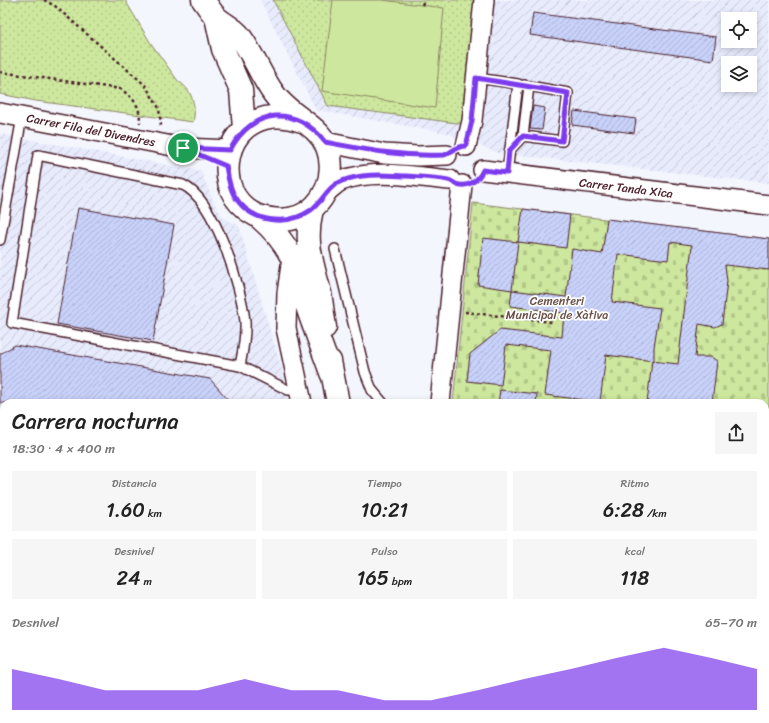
<!DOCTYPE html>
<html lang="es">
<meta charset="utf-8">
<style>
:root{--surface:#fff;--page:#f6f6f6;--text:#222;--muted:#767676;--accent:#7c3aed}
body{margin:0;font-family:Sriracha,sans-serif;background:var(--page);color:var(--text);height:100vh;display:flex;flex-direction:column;font-size:15px;white-space:nowrap}
*{box-sizing:border-box;margin:0}
p{font-size:13px;color:var(--muted)}
.icon{flex:none;width:22px;height:22px;fill:none;stroke:currentColor;stroke-width:2;stroke-linecap:round;stroke-linejoin:round}
.map{position:relative;flex:1;overflow:hidden}
.side{position:absolute;left:0px;top:399px;width:769px;height:324px;display:flex;flex-direction:column;background:var(--surface);border-radius:12px 12px 0 0;box-shadow:0 2px 6px #0003}
.side>*{flex:none}
.controls{position:absolute;left:721px;top:12px;display:grid;gap:8px}
.controls a{display:grid;place-items:center;width:36px;height:36px;border-radius:0px;background:var(--surface);box-shadow:0 2px 6px #0003;font-size:20px}
.pin{position:absolute;display:grid;place-items:center;width:34px;height:34px;color:#fff;margin:-17px;border:2px solid #fff;border-radius:50%;box-shadow:0 1px 4px #0007}
.round{display:grid;place-items:center;flex:none;width:42px;height:42px;border-radius:0px;background:var(--page)}
.summary{display:flex;align-items:center;justify-content:space-between;height:68px;padding:0 12px}
h1{font-size:22px;font-weight:600;line-height:30px}
.stats{display:grid;grid-template-columns:repeat(3,1fr);gap:6px;height:68px;padding:4px 12px}
.stats div{display:grid;align-content:center;border-radius:0px;background:var(--page);text-align:center}
.stats b{font-size:20px;font-weight:600}
.stats small{font-size:11px;font-weight:400}
.stats p{font-size:11px}
.chart{height:112px;padding:8px 12px}
.chart p{display:flex;justify-content:space-between}
.chart svg{width:100%;height:72px;margin-top:4px;fill:var(--accent);opacity:.7}
.map>svg:first-child{display:block}
.industrial{fill:url(#industrial-furrows);fill-rule:evenodd}
.cemetery{fill:url(#cemetery-stones);stroke:#8c8464}
.park{fill:url(#park-dots);stroke:#8c8464}
.pitch{fill:#cde89e;stroke:#8c8464}
.building{fill:url(#building-hatch);stroke:#4a1f2b}
.lines{fill:none;stroke-linecap:round;stroke-linejoin:round}
.service-casing{stroke:#4a1f2b;stroke-width:12}
.minor-casing{stroke:#4a1f2b;stroke-width:22}
.primary-casing{stroke:#4a1f2b;stroke-width:25}
.path{stroke:#4a1f2b;stroke-width:2.5;stroke-dasharray:3 3;stroke-linecap:butt}
.service{stroke:#fff;stroke-width:9}
.minor{stroke:#fff;stroke-width:19}
.primary{stroke:#fff;stroke-width:22}
.route-casing{stroke:#fff;stroke-width:8}
.route{stroke:#7c3aed;stroke-width:5}
.labels{text-anchor:middle;stroke-width:3.5;stroke-linejoin:round;paint-order:stroke}
.street-label{font-size:12px;fill:#4a1f2b;stroke:#fff}
.park-label{font-size:12px;fill:#6b5148;stroke:#fff}
</style>
<div class="map">
<svg width="769" height="723" viewBox="0 0 769 723">
<defs>
<pattern id="industrial-furrows" width="10" height="10" patternUnits="userSpaceOnUse"><rect width="10" height="10" fill="#e7ebfc"/><path d="M-1 1l2-2M0 10L10 0M9 11l2-2" fill="none" stroke="#c8c9d8"/></pattern>
<pattern id="cemetery-stones" width="16" height="16" patternUnits="userSpaceOnUse"><rect width="16" height="16" fill="#cde89e"/><path d="M2 7V4a2 2 0 0 1 4 0v3zM10 15v-3a2 2 0 0 1 4 0v3z" fill="#b2c788"/></pattern>
<pattern id="park-dots" width="8" height="8" patternUnits="userSpaceOnUse"><rect width="8" height="8" fill="#cde89e"/><path d="M2 2h.1M6 6h.1" fill="none" stroke="#b2c788" stroke-width="1.8" stroke-linecap="round"/></pattern>
<pattern id="building-hatch" width="6" height="6" patternUnits="userSpaceOnUse"><rect width="6" height="6" fill="#c8d1f9"/><path d="M-1 1l2-2M0 6l6-6M5 7l2-2" fill="none" stroke="#adb3d6"/></pattern>
</defs>
<rect width="100%" height="100%" fill="#f4f6fe"/>
<filter id="ink" filterUnits="userSpaceOnUse"><feTurbulence type="fractalNoise" baseFrequency=".025" numOctaves="2"/><feDisplacementMap in="SourceGraphic" scale="8" xChannelSelector="R" yChannelSelector="G"/><feConvolveMatrix kernelMatrix="1 2 1 2 8 2 1 2 1" color-interpolation-filters="sRGB"/></filter>
<g filter="url(#ink)">
<path class="industrial" d="M260,0H769V183L498,153L447,133L316,110ZM728,19H750V41H728ZM728,63H750V85H728Z
M0,134L201,171L215,205L223,217L239,226L283,373L288,403H4V560H0Z"/>
<path class="cemetery" d="M473,203L769,239V677L765,676V403H453Z"/>
<path class="park" d="M0,0H125L150,42L178,81C192,89 197,107 193,122L36,101L0,94Z
M273,0H475L464,124L328,106Z"/>
<path class="pitch" d="M333,0H382L444,8L435,108L322,91Z"/>
<path class="building" d="M533,13L716,37L713,60L530,35Z
M533,106L545,108L542,130L530,129Z
M574,111L636,119L634,133L572,125Z
M78,208L174,225L153,341L57,324Z
M523,209L570,215L566,248L518,242Z
M607,219L769,239V270L725,265L727,281L722,324L715,327L699,324L695,357H711L717,361L712,403H647L652,361L678,364L692,245L670,242L668,260L618,254L612,302L660,308L654,347V361L606,355L600,402L545,395L551,350L506,345L501,385L467,381L470,354L500,330L562,337L564,313L510,306L512,290L566,297L572,249L602,254Z
M483,238L518,242L512,290L478,285Z
M15,345L210,379L231,403H0V354Z
M500,390L537,394L536,403H498Z"/>
<g class="lines">
<g class="service-casing">
<path id="service" d="M477,78L518,84L507,173
M523,136L562,141L568,93L529,86
M509,151L523,136L529,86L524,85
M0,240L22,117
M335,249L365,372L372,390L383,403
M240,366C243,351 246,336 245,321C241,286 215,200 183,185L38,155L12,323L240,366L288,390H300"/>
</g>
<g class="minor-casing">
<path id="minor" d="M0,113L183,148L230,150
M325,142L384,154L418,156L447,155
M466,146L472,121L484,0
M483,170L769,205
M326,192C331,189 336,183 341,181C371,168 418,177 450,180
M292,258L287,293L286,328L302,403
M440,403L462,185
M0,583H4
M367,719L369,723
M433,719V723"/>
</g>
<g class="primary-casing">
<path id="primary" d="M203,0C207,5 211,12 216,17C222,23 232,27 238,34C252,51 260,75 274,94C284,109 302,118 315,130C337,150 335,186 315,206C299,222 278,222 258,216
M216,17L223,49L241,90L244,129
M302,121C282,114 263,114 245,128C237,135 231,145 229,156C225,175 229,195 245,208C249,212 255,214 260,218C273,229 284,242 292,258C298,269 300,283 303,295C312,322 322,348 332,375
M312,209C304,242 312,261 320,293C322,304 323,316 325,327
M330,361L338,403
M390,719V723"/>
</g>
<path class="path" d="M44,0L55,6L145,85L159,108L161,126
M422,5L424,0
M0,72L121,89C135,100 140,105 140,123
M465,312L552,322"/>
<use href="#service" class="service"/>
<use href="#minor" class="minor"/>
<use href="#primary" class="primary"/>
</g>
</g>
<g class="lines" filter="url(#ink)">
<g class="route-casing">
<path id="route" d="M476,78L568,93L562,141L523,136L509,151L507,173L483,170C478,181 468,188 456,184C453,183 451,180 448,180C434,177 420,177 406,176C384,175 362,173 342,181C328,186 323,201 311,210C287,227 250,223 234,195C229,186 228,177 226,166L183,148L230,150C253,107 296,105 325,142C367,150 401,157 444,155C451,154 454,146 466,146L472,121Z"/>
</g>
<use href="#route" class="route"/>
</g>
<g class="labels">
<g class="street-label">
<text transform="translate(91 130) rotate(11)" y="4">Carrer Fila del Divendres</text>
<text transform="translate(626 188) rotate(7)" y="4">Carrer Tanda Xica</text>
</g>
<g class="park-label">
<text x="557" y="305">Cementeri<tspan x="557" dy="14">Municipal de Xàtiva</tspan></text>
</g>
</g>
</svg>
<div class="controls">
<a><svg class="icon" aria-label="locate" viewBox="0 0 24 24"><circle cx="12" cy="12" r="6"/><path d="M12 2v4M12 18v4M2 12h4M18 12h4"/></svg></a>
<a><svg class="icon" aria-label="layers" viewBox="0 0 24 24"><path d="M12 4l9 5-9 5-9-5zM3 14l9 5 9-5"/></svg></a>
</div>
<div class="pin" style="left:183px;top:148px;background:#1e9e55"><svg class="icon" aria-label="arrive" viewBox="0 0 24 24"><path d="M6 21V4h12l-3 4 3 4H6"/></svg></div>
<section class="side">
<div class="summary"><div><h1>Carrera nocturna</h1><p>18:30 · 4 × 400 m</p></div><a class="round"><svg class="icon" aria-label="share" viewBox="0 0 24 24"><path d="M12 15V3M7 8l5-5 5 5M5 13v7h14v-7"/></svg></a></div>
<div class="stats">
<div><p>Distancia</p><b>1.60<small> km</small></b></div>
<div><p>Tiempo</p><b>10:21</b></div>
<div><p>Ritmo</p><b>6:28<small> /km</small></b></div>
</div>
<div class="stats">
<div><p>Desnivel</p><b>24<small> m</small></b></div>
<div><p>Pulso</p><b>165<small> bpm</small></b></div>
<div><p>kcal</p><b>118</b></div>
</div>
<div class="chart"><p><span>Desnivel</span>65–70 m</p>
<svg viewBox="0 0 160 44" preserveAspectRatio="none"><path d="M0 44V19L10 25L20 32L30 32L40 32L50 25L60 32L70 32L80 38L90 38L100 32L110 25L120 19L130 12L140 6L150 12L160 19V44z"/></svg>
</div>
</section>
</div>
